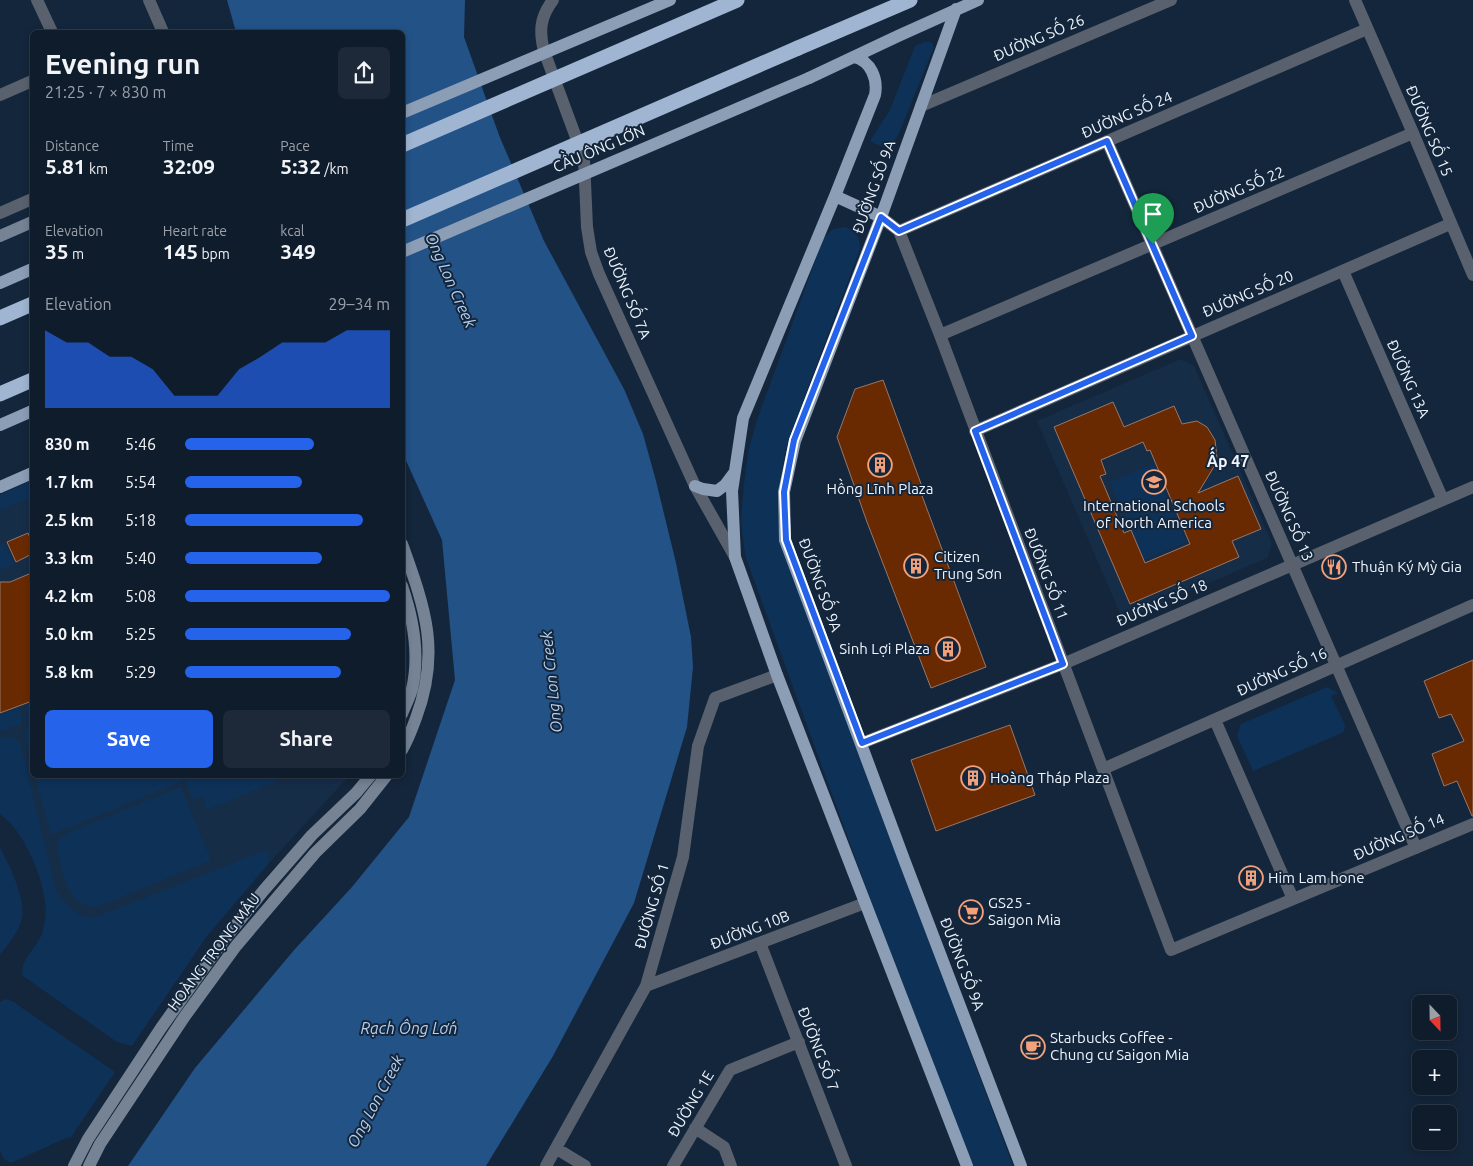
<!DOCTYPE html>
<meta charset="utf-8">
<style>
:root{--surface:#0f1c2c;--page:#1d2938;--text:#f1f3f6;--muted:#9ba1a9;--line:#2f3a48;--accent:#2563eb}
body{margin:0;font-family:Ubuntu,sans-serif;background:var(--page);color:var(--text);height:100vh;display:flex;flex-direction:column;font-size:19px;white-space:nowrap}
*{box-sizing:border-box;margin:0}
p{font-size:16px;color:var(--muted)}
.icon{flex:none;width:28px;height:28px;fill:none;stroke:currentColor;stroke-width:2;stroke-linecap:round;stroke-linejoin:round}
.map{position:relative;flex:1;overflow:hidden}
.drawer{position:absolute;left:30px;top:30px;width:375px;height:748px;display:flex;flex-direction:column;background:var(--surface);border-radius:8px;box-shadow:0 2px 8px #0003,0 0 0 1px var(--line)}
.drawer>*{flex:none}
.needle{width:32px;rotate:158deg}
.buttons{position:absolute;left:1412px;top:995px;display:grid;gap:10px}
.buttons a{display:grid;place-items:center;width:45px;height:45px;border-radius:8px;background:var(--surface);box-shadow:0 2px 8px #0003,0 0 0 1px var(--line);font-size:25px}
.pin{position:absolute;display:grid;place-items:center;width:42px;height:42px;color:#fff;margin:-51px -21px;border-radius:50% 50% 50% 0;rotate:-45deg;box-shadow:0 0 5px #0007}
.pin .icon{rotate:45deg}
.round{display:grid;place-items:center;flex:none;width:52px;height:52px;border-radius:8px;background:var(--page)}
.summary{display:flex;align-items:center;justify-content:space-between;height:85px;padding:0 15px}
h1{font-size:28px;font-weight:700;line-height:38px}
.figures{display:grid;grid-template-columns:repeat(3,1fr);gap:8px;height:85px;padding:5px 15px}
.figures div{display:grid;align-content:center}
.figures b{font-size:21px;font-weight:700}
.figures small{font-size:14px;font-weight:400}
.figures p{font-size:14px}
.chart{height:140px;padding:10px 15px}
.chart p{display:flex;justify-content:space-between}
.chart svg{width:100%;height:90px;margin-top:5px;fill:var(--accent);opacity:.7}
.button{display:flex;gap:10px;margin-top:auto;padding:10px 15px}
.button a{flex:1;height:58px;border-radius:8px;background:var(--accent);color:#fff;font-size:20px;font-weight:700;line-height:58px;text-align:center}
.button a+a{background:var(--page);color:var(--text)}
ul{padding:0 15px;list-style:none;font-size:16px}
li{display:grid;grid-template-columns:80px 60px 1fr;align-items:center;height:38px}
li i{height:12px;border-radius:6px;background:var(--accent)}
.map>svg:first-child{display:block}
.built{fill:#162d48}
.green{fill:#0e3158}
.water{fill:#235287}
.building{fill:#692a02;stroke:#987768;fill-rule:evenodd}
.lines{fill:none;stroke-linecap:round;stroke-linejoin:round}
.street{stroke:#58616d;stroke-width:12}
.secondary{stroke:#758395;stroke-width:12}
.primary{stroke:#8b9eb5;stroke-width:12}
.highway{stroke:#9fb5d1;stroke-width:15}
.primary-bridge{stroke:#8b9eb5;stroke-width:12}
.highway-bridge{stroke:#9fb5d1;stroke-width:15}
.route-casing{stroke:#fff;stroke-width:10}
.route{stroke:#2563eb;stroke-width:6}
.labels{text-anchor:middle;stroke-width:4;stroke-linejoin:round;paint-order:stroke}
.street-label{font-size:15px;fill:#edf4fd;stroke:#14263b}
.poi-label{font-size:15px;fill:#edf4fd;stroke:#14263b;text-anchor:start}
.water-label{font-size:16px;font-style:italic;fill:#b5cfef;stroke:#14263b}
.neighbourhood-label{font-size:16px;font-weight:bold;fill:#edf4fd;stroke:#14263b}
</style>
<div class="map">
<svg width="1473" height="1166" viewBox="0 0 1473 1166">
<rect width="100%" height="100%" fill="#14263b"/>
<path class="built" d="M1181,359L1194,366L1272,543L1267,558L1123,620L1037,421Z
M32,480V775H350L270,862L103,930L62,907L0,759V494Z"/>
<path class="green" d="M924,42H931L934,47L899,133C892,148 884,149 870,141L890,110L915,46Z
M845,227C856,231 860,237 860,249L789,439C779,476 773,510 782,547L1013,1166H971L907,1000L745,555L741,521L744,484L748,452L757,420L824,237L833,229Z
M1153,464L1186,542L1144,560L1110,482Z
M32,481V497L0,510V495Z
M4,543L14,564L0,570V545Z
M1327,687L1338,693L1331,696L1345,725L1344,732L1253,771L1237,736L1241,724Z
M32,703V766L25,735L29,718L25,706Z
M19,708L23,719L21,724L0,731V715Z
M9,737C15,738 18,740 21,746L56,890C64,903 79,921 96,917L266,850L270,862L207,936L132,1046L117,1042L23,976C18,963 36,948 41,936C45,925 47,913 45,902C42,874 23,830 0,814V739Z
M35,775H291L207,810L202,796L193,800L185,780L51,835Z
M181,787L211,860L97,907C67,908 62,869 57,847C58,838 62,836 69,832Z
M0,848C9,864 26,899 22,918C19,932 8,944 0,955Z
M5,999L12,1001L115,1072L71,1137L66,1138L13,1162H9L4,1159L0,1151V1002Z"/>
<path class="water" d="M227,0H465L464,37L499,135L544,241L624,389L643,434L656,481L676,563L691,637L693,667L687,727L634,903L553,1056L486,1166H128L195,1068L295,949L352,887L409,817L455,680L442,540L403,454L402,32H236Z"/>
<path class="building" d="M883,380L924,492L921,493L986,667L931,688L867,522L837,437L855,389Z
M1113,402L1124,427L1174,406L1182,424L1197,421L1207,427L1215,440L1217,458L1215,465L1198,493L1238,476L1261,529L1232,541L1239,557L1130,604L1054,427ZM1143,442L1147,451L1150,450L1190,544L1145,563L1131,530L1124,533L1100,476L1106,474L1101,460Z
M28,533L32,542V554L16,562L7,542Z
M29,574L32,583V701L0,713V582H10Z
M1473,660V816H1472L1457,781L1444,786L1432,754L1464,741L1451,714L1439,718L1424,681Z
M1010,725L1035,795L936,831L911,760Z"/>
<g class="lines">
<path class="street" d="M37,0L52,32
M149,0L163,32
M553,0C540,17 539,31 544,51L584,159L587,227L591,252L599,274L695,486L735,557
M1355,0L1413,133L1473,275
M0,95L32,81
M921,106L1171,0
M1107,141L1416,848
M0,213L32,199
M881,217L899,231L940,335L1171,950L1473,824
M899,231L1367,29
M1343,271L1443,500
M940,335L1413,133
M975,431L1450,224
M1215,720L1293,899
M862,743L1063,664L1473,487
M1103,769L1473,605
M760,943L846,1166
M646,986L865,903
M695,1128L724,1147L731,1166
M557,1149L585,1166
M546,1166L646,986L683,857L698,746L715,698L777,675
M673,1166L730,1070L799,1042"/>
<path class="secondary" d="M0,236L32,222
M402,544C425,608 441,651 416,718C412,729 408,740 402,750
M402,586C413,618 420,655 412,689C410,697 405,706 402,714
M74,1166L88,1139L161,1028L223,941L264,890L312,835L356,793L371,775
M89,1166L100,1144L185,1016L236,946L315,853L360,809L387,775"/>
<path class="primary" d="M956,9L881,217L795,441L784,492L785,540L905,862L1021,1166
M854,57C871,61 878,79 875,95L835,196L743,418L732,491L735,557L777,675L967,1166
M809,78L898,36L978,0
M835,196L881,217
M0,283L32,269
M0,425L32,411
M695,486L703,489L717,491L725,485L734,473
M0,487L32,473"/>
<path class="highway" d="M798,48L910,0
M0,318L32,304
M0,394L32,380"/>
<path class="primary-bridge" d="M402,113L670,0
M402,252L809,78"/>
<path class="highway-bridge" d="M402,145L737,0
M402,220L798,48"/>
</g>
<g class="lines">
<g class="route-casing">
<path id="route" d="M1107,141L1192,336L975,431L1063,664L862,743L786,540L784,492L794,440L881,217L899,231Z"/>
</g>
<use href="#route" class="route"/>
</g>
<defs>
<g id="building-ring" transform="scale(1.25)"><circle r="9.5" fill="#14263b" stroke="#f1a17c" stroke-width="1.5"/><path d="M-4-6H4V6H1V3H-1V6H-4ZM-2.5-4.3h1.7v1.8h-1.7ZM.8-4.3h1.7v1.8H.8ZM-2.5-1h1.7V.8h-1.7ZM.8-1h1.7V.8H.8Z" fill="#f1a17c"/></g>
<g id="school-ring" transform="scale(1.25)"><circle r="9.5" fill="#14263b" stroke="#f1a17c" stroke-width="1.5"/><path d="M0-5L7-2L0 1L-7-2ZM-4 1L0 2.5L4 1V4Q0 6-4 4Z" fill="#f1a17c"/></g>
<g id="restaurant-ring" transform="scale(1.25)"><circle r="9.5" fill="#14263b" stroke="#f1a17c" stroke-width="1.5"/><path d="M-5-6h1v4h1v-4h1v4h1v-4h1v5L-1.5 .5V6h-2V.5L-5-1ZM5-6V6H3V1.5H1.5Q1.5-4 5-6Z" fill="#f1a17c"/></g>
<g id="supermarket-ring" transform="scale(1.25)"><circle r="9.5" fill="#14263b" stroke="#f1a17c" stroke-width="1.5"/><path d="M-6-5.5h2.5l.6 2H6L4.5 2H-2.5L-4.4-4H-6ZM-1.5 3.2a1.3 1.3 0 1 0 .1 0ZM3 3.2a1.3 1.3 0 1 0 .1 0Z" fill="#f1a17c"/></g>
<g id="cafe-ring" transform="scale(1.25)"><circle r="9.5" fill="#14263b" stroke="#f1a17c" stroke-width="1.5"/><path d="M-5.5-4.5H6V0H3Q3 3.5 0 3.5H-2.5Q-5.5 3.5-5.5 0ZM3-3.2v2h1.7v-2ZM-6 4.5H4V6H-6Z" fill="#f1a17c"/></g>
</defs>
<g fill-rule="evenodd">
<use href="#building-ring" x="880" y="465"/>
<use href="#school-ring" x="1154" y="482"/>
<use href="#building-ring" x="916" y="566"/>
<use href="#restaurant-ring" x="1334" y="567"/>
<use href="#building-ring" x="948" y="649"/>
<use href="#building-ring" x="973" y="778"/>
<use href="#building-ring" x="1251" y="878"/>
<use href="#supermarket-ring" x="971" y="912"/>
<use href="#cafe-ring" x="1033" y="1047"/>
</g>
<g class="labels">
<g class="street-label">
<text transform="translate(1039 38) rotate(-23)" y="5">ĐƯỜNG SỐ 26</text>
<text transform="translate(1127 115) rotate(-23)" y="5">ĐƯỜNG SỐ 24</text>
<text transform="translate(1429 131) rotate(67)" y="5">ĐƯỜNG SỐ 15</text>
<text transform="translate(599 149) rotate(-23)" y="5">CẦU ÔNG LỚN</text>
<text transform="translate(874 187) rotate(-70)" y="5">ĐƯỜNG SỐ 9A</text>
<text transform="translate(1239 190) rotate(-23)" y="5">ĐƯỜNG SỐ 22</text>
<text transform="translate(627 293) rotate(67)" y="5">ĐƯỜNG SỐ 7A</text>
<text transform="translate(1248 294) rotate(-23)" y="5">ĐƯỜNG SỐ 20</text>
<text transform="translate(1408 379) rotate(66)" y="5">ĐƯỜNG 13A</text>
<text transform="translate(1289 516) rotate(66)" y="5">ĐƯỜNG SỐ 13</text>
<text transform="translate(1046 574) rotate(69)" y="5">ĐƯỜNG SỐ 11</text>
<text transform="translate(820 585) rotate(70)" y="5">ĐƯỜNG SỐ 9A</text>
<text transform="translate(1162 603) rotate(-23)" y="5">ĐƯỜNG SỐ 18</text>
<text transform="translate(1282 672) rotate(-24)" y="5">ĐƯỜNG SỐ 16</text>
<text transform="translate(1399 837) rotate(-23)" y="5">ĐƯỜNG SỐ 14</text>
<text transform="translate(652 906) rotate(-74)" y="5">ĐƯỜNG SỐ 1</text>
<text transform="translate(750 930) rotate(-21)" y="5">ĐƯỜNG 10B</text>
<text transform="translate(214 952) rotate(-53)" y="5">HOÀNG TRỌNG MẬU</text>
<text transform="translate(962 964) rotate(69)" y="5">ĐƯỜNG SỐ 9A</text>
<text transform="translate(818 1049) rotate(69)" y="5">ĐƯỜNG SỐ 7</text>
<text transform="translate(691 1104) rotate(-59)" y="5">ĐƯỜNG 1E</text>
</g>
<g class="poi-label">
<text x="880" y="494" text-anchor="middle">Hồng Lĩnh Plaza</text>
<text x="1154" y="511" text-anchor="middle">International Schools<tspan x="1154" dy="17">of North America</tspan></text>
<text x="934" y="562">Citizen<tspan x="934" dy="17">Trung Sơn</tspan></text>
<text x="1352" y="572">Thuận Ký Mỳ Gia</text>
<text x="930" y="654" text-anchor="end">Sinh Lợi Plaza</text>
<text x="990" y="783">Hoàng Tháp Plaza</text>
<text x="1268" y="883">Him Lam hone</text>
<text x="988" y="908">GS25 -<tspan x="988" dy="17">Saigon Mia</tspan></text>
<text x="1050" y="1043">Starbucks Coffee -<tspan x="1050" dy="17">Chung cư Saigon Mia</tspan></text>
</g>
<g class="water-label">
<text transform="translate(451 280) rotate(66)" y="6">Ong Lon Creek</text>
<text transform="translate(551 682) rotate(-96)" y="6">Ong Lon Creek</text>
<text x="409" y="1034">Rạch Ông Lớn</text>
<text transform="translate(375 1101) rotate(-62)" y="6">Ong Lon Creek</text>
</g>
<g class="neighbourhood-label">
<text x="1228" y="467">Ấp 47</text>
</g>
</g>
</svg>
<div class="buttons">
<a><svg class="needle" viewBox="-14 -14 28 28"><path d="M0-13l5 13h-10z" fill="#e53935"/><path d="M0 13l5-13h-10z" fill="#9ba1a9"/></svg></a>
<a>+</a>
<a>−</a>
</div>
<div class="pin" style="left:1153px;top:244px;background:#1e9e55"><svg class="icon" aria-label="arrive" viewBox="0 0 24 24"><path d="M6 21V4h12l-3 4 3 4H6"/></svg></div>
<section class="drawer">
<div class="summary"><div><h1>Evening run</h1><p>21:25 · 7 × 830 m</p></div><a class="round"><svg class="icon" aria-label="share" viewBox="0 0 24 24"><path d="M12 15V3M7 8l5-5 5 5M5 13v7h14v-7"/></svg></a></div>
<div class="figures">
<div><p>Distance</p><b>5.81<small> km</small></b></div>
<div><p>Time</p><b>32:09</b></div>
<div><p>Pace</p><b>5:32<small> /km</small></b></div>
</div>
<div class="figures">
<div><p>Elevation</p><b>35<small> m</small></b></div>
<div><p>Heart rate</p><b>145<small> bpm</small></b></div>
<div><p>kcal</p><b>349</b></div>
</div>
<div class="chart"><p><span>Elevation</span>29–34 m</p>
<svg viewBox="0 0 160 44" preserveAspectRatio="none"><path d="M0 44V6L10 12L20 12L30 19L40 19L50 25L60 38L70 38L80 38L90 25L100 19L110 12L120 12L130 12L140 6L150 6L160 6V44z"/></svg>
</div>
<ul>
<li><b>830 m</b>5:46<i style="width:63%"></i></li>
<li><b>1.7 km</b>5:54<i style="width:57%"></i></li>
<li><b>2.5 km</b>5:18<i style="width:87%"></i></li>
<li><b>3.3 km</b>5:40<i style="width:67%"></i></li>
<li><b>4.2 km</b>5:08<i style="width:100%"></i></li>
<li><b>5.0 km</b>5:25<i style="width:81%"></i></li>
<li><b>5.8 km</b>5:29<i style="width:76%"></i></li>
</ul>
<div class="button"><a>Save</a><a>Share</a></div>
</section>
</div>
